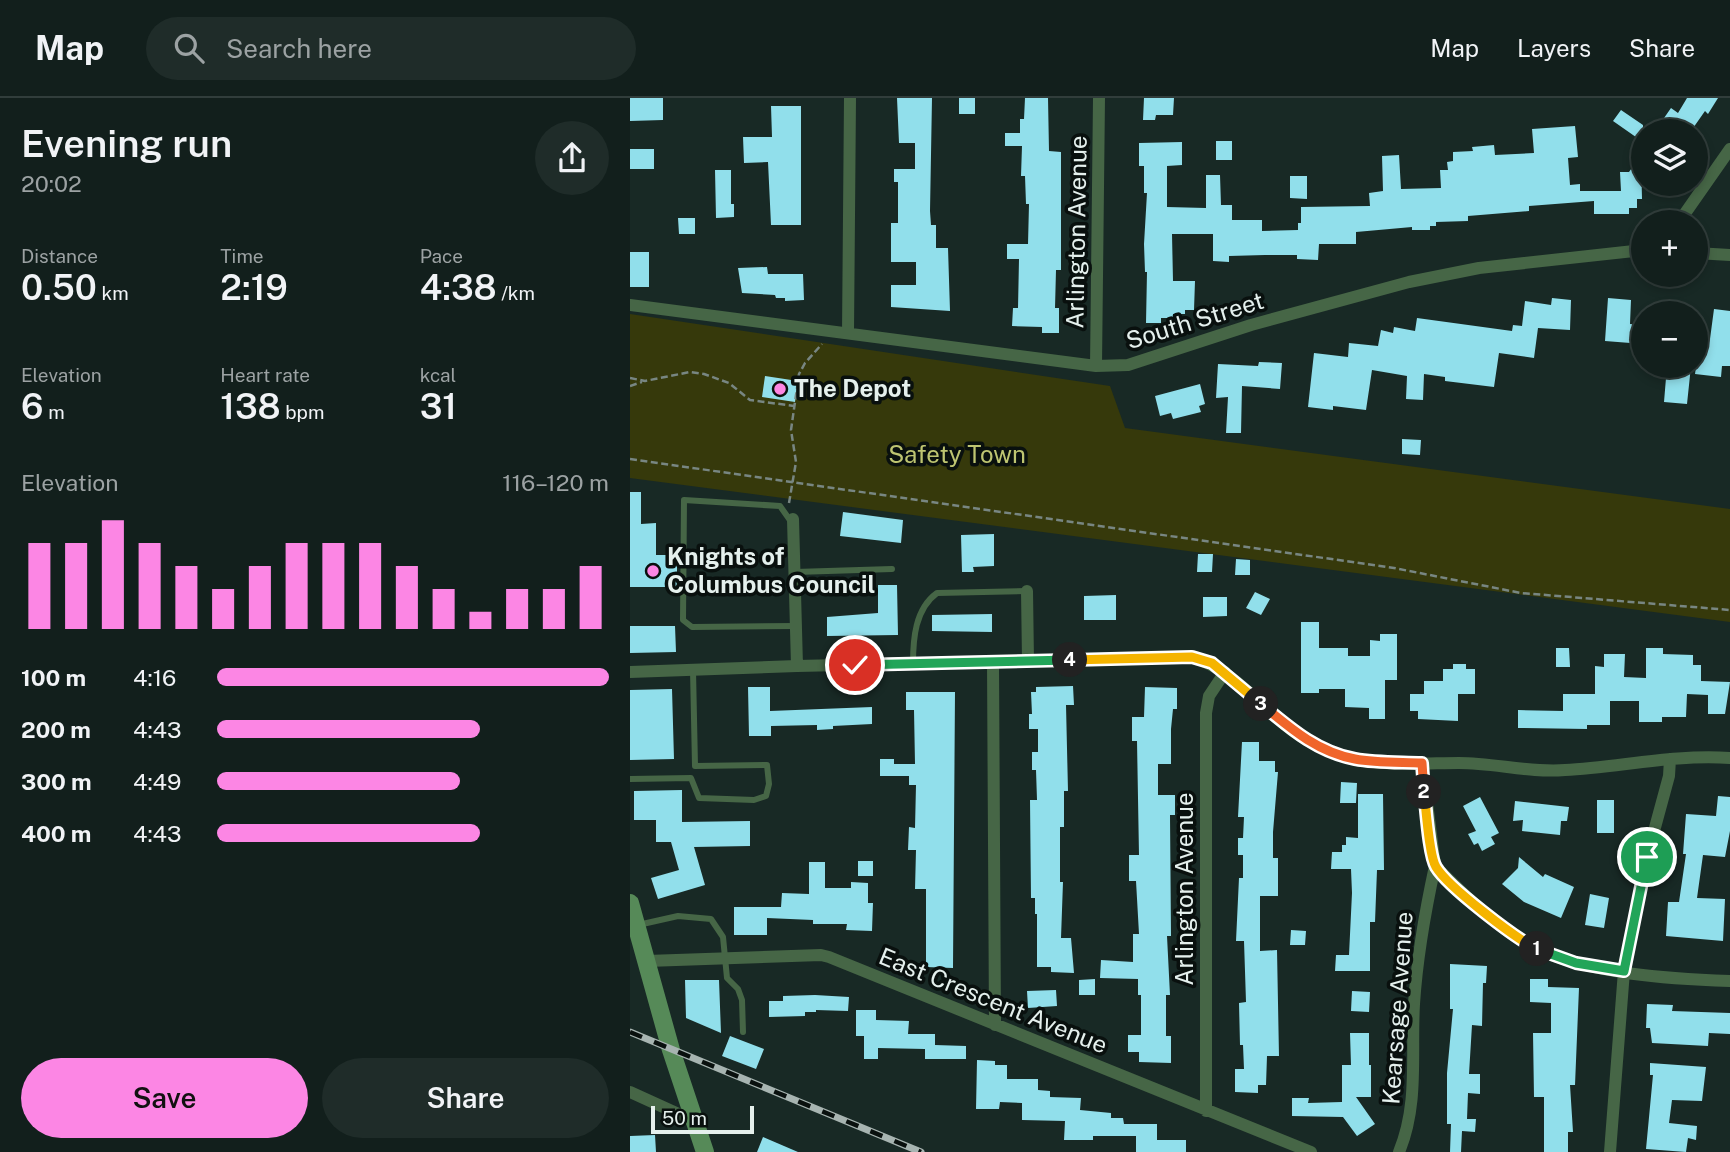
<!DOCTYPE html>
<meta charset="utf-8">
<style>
:root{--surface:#121f1c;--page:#1f2c29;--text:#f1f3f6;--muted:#9ca2a3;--line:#313d3b;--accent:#fc86e4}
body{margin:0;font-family:"Public Sans",sans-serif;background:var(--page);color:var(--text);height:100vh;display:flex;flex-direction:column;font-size:26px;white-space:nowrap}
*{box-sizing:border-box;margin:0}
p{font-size:23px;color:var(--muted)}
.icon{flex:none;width:38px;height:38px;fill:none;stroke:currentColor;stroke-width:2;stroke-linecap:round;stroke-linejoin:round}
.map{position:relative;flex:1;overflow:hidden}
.side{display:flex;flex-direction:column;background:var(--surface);width:630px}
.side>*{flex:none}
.buttons{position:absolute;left:1001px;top:21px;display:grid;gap:14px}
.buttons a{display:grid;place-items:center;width:77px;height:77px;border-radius:50%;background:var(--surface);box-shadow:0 4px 10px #0003,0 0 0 2px var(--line);font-size:35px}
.scale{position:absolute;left:21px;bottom:18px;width:103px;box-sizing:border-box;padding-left:7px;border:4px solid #e5f0ed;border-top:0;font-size:19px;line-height:24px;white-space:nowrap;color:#e5f0ed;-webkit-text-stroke:5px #09100e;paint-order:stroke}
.pin{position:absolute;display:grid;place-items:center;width:60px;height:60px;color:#fff;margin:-30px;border:4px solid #fff;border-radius:50%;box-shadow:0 2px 7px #0007}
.km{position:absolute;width:35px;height:35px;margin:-18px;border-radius:50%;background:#222;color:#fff;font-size:19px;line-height:35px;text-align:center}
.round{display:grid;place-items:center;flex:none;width:74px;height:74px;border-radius:37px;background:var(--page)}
.summary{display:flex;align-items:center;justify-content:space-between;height:119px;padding:0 21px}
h1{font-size:38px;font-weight:600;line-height:52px}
.figures{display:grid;grid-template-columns:repeat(3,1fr);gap:10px;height:119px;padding:7px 21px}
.figures div{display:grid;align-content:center}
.figures b{font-size:35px;font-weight:600}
.figures small{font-size:19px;font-weight:400}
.figures p{font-size:19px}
.chart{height:196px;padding:14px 21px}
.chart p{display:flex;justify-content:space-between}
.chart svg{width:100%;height:126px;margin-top:7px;stroke:var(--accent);stroke-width:6}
.primary-button{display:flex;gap:14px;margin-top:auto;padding:14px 21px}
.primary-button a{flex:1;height:80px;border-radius:42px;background:var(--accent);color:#111;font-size:28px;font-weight:600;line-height:80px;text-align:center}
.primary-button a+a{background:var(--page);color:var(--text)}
ul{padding:0 21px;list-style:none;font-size:23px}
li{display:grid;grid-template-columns:112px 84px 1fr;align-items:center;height:52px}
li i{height:18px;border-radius:9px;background:var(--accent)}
header{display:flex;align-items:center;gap:42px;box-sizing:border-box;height:98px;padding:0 35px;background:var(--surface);border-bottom:2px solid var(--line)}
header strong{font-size:33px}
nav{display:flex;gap:38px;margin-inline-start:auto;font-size:24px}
.search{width:490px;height:63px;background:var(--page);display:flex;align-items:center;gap:18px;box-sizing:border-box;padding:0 24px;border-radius:38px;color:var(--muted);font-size:26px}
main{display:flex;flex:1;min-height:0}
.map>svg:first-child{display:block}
.green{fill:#36390b}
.building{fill:#91dfeb}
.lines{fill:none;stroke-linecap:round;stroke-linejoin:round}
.path{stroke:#788682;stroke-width:2.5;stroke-dasharray:7 3.5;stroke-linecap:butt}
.service{stroke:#466646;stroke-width:6}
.minor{stroke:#466646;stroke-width:12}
.secondary{stroke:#568a58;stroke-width:18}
.rail-casing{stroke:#a7b4b1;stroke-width:7}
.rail{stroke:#09100e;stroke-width:4.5;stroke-dasharray:13;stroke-linecap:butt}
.split-1-casing{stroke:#fff;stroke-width:14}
.split-2-casing{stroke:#fff;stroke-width:14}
.split-3-casing{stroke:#fff;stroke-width:14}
.split-4-casing{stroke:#fff;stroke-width:14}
.split-5-casing{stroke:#fff;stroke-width:14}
.split-1{stroke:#22a559;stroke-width:9}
.split-2{stroke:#f5b400;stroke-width:9}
.split-3{stroke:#f0652b;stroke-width:9}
.split-4{stroke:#f5b400;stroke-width:9}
.split-5{stroke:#22a559;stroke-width:9}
.poi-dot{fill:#fc86e4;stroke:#09100e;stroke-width:2.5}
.labels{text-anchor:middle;stroke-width:7;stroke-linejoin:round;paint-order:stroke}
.street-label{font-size:24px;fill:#e5f0ed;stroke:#09100e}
.poi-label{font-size:24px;font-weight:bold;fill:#e5f0ed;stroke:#09100e;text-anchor:start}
.park-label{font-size:24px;fill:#bec571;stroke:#09100e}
</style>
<header>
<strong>Map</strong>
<div class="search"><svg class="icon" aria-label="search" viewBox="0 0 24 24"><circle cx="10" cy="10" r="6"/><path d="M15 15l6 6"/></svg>Search here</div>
<nav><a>Map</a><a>Layers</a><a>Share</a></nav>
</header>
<main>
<section class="side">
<div class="summary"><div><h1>Evening run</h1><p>20:02</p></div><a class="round"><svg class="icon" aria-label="share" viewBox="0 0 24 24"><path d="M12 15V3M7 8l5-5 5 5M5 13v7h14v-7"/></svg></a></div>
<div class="figures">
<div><p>Distance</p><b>0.50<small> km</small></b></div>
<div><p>Time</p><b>2:19</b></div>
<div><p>Pace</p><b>4:38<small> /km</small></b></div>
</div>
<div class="figures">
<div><p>Elevation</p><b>6<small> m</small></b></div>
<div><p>Heart rate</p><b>138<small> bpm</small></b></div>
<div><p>kcal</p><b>31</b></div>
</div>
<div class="chart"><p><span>Elevation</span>116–120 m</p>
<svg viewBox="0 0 160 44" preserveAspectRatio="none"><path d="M5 44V14M15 44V14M25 44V6M35 44V14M45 44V22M55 44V30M65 44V22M75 44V14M85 44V14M95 44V14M105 44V22M115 44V30M125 44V38M135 44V30M145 44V30M155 44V22"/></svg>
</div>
<ul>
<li><b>100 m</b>4:16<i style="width:100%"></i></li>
<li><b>200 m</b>4:43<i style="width:67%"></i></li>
<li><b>300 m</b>4:49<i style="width:62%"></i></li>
<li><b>400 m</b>4:43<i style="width:67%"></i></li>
</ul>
<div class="primary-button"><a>Save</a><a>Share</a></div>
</section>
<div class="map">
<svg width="1100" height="1054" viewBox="0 0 1100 1054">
<rect width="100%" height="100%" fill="#182925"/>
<path class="green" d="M0,216L480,288L495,330L1100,411V524L0,380Z"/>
<path class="building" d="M0,0H33V22L0,23Z
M267,0H302L300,113L301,127H306V150H318L320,213L261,209V187H286V164H261V125H268V84H264V71H285V45H269Z
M329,0H345V16H329Z
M395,0H418L419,53L431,54V172H426L425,210H429V235H412V229L382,228L383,210H388L389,161H377V146H398L399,106H396L395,78H391L392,48H375V35H390V21H394Z
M514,0H544L543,17H526L525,22H513Z
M1057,0H1088L1078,16L1075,13L1061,33H1025L1041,10L1048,15Z
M141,8H171V127H141L138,64L114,65L113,39H142Z
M991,12L1013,27V44L983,23Z
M945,28L948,59L938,60L940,87L950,86V93H991L990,74H999L1011,57L1012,101H1007V110H999V116H964V103L899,108V113L838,118V123L806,124V128H800V132H782V129L726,134V146H689L688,162L667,161V157H635L599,158V164L583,163V136H542L543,183H565L564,212H555V216H543V220H531V225H516L517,174H515L514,146L517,95H514V68H509V45L552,44V67L537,68V109L576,110V77H590L591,107H602V122H632V133L668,132V125H671V109L740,108L739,95L753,93L752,58L769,57L771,91L811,90L810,72H818L817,64L823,63V54L843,53L842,49L864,47L865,57L904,55L902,31Z
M586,43H602V62H586Z
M0,51H24V71H0Z
M85,72H101V106H104V119L86,120Z
M660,78H677V101L660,100Z
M48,120H65V136H49Z
M0,154H19V189H0Z
M137,169L138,176H173L174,202L155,203V200H146L145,197L112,195L108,170Z
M922,200L941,202L940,232L908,230L904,260L869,255L864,289L815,283V279L794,276L793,302L776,301L777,278L742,272L736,312L703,308V312L678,309L684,255L718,259L719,245L748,248L751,232L763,235L764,229L785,233L787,220L882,233L883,227L892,228L895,203L921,207Z
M978,200L1001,202L1000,226L1013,227V246L975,243Z
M1084,211L1100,213V268H1092L1091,279L1065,276L1070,240L1080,241Z
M629,264L652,265L650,291L612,288L611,335H596L598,299L586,300L588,266L628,268Z
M1037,268H1061L1057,306L1034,304Z
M135,278L168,283L165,304L132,299Z
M570,286L575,306L569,308L571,314L543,321L541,315L530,318L525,298Z
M772,341L791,342L790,357L772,356Z
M0,394H11V426L26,425V457H47V489H0Z
M213,414L273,422L271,445L210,438Z
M364,436V468L343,469L344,474H332L331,437Z
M568,456H583L582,474H567Z
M606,461L620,462V477H605Z
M248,487H267L268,537L197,538V519L248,515Z
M625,494L640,501L631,517L616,510Z
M486,497V522H454V498Z
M573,499H597V518L573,519Z
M362,516V534L302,533V517Z
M671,524H689V550H718V558H740V542L750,543V536H767V582H755V621H739V610L715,609V591H689V595H671Z
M0,528H45L46,554L0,555Z
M926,550H939L940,569H926Z
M1016,550H1033V556L1063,557V567H1071V583L1100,584L1095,616H1078V597L1057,596L1056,619H1032V624H1009V603H980V627H957V631L888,630V612L933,613V596H965V568L974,569V556H995L994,579L1016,580Z
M823,566H836V571H845V596H828V623L788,621V613H780V596H794V583H813V571H823Z
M443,588L444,607H436L438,693H434V729H430V784H433L431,840H441L444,875L421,874V869H407V816H405V800H401L400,702H407L406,672H402V654H408V631H399V616H402L401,594H406V589Z
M118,589H140V613L242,609V626L203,628V631L187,632V627L141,628V638H119Z
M515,589L547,590V611H543L541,631V666H528V697H545V717H540L541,838H537L540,897H536V938H541V965L509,964V954H498V937H511V897H508V881L470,880L471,862L503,864V836H509L506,783H499V757H509L507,643H502V619H514Z
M42,591L44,661L0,662V592Z
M276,594H325L323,870L296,869V791H285L286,752H278L279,729L285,730L286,687H279V678H250V661H264V666H285L284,612H276Z
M612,644H629V663H645V674H648L643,734V760H648V798H630V853L647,852L649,958H637L636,987H628V995L605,994V971H614L613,947H610L609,905L616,904L614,843H606L609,780H613V757H608V740H613L614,719H608Z
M711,684L727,685L726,705H710Z
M52,692V724L120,723V748L64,749L75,787L28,801L21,780L49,772L41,744H26V722H4V693Z
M728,696H753L754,772H747L745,824H740V873H705L706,857H719L722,795L721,771H701L702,754H712V747H716V739L728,740Z
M1088,698L1100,699V733L1095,759L1073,757L1067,800L1095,801L1093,843L1036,838L1038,804H1049L1056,756H1053L1056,716L1086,718Z
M850,699L869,735L861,739L865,746L852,753L848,745L844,747L838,736L846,733L833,708Z
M967,702H984V735H967Z
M885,703L939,709L937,723H931L930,737L892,733L893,722L883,723Z
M889,759L913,779L915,776L944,789L931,820L894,804L872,786L888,770Z
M228,763H243V778H228Z
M179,764H195V790H221V784L238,785V805H243L242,833L216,832L217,826H183V822L137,820V837H104V809H151L152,795L179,796Z
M960,796L979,800L974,830L955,827Z
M661,832L676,833L675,847H660Z
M820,866L857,868L856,885H853L852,928L842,927L839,976H850V996L838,995L837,1021H846L845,1034L832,1033L831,1054H820L821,1026H817V975L823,911H820Z
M465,881V897H449V882Z
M900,881H918V889L949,890L945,987H940L943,1034H938V1054H914V999H904L903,935H921V905L900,904Z
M55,882H89L91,935L56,920Z
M426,892L427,908L398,910L397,893Z
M722,893L740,894L739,914L721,913Z
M185,897L219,899L218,913L186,912V914H175V918L139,919V903H153V898Z
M1017,906L1043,907L1042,913L1100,915V936L1079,935L1078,948L1022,945L1020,930H1016Z
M226,912H246V922L279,923L278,936H305V947L336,948V961H295V951L248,950V961H234V938H226Z
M720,935H739V967H741V999H726L745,1026L727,1038L713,1019L662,1018V1000H679L678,1005L712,1004V967H721Z
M100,938L134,951L126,971L92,958Z
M347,962L365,963V967H377V981H408V992L420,993V999L451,1000L450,1012L481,1015V1020H493L494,1026H527V1042H556V1054H506V1038H463V1042H434L435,1023L392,1022V1005L370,1004L369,1011H346Z
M1020,965L1076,969L1072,1003L1042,1002L1039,1025L1067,1028L1066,1042L1058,1040L1056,1054L1016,1051L1023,977H1020Z
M25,1037L26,1054H0V1038Z
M133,1039L168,1054H127Z"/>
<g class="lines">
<path class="path" d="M0,280L15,283L60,274L74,276L99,285L120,302L164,308
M0,288L12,284
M0,361L764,470L891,495L1100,512
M159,405L166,364L161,332L169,276L175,265L192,246"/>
<path class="service" d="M162,425L150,408L54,402L53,522L62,529L166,528
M165,474L262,471
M283,566C283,541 285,511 307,495L397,493
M0,681L61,680L69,700L124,702L136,698L139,686L137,667L65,668L63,572
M8,827L48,818L81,821L93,839L97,880L108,891L112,902L113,934"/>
<path class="minor" d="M1049,124L1100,51
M1066,155L1100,157
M0,207L466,268L498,267L621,227L779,184L849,170L1013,152
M218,235L220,0
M466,268L469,0
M163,421L167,568
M397,493L398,563
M363,564L365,927
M0,574L167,568L562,559C604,572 631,609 664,634C682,647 702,655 722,661C751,668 798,665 829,665C865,665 899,675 935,672C990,669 1045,656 1100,660
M792,665L805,768C835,797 867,831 905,850C959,876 1040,881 1100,883
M17,863L191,857L199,859L681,1054
M0,994L66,1024
M576,1013V615L579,598L595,574
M769,1054C789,1006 781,956 784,906C787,859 795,814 805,768
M980,1054L994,873L1017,759L1039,678L1040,661"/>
<path class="secondary" d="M0,805L41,952L75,1054"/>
<g class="rail-casing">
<path id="rail" d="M0,934L291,1054"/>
</g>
<use href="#rail" class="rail"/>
</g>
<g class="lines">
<g class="split-1-casing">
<path id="split-1" d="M907,851L946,865L994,873L1017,759"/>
</g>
<g class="split-2-casing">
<path id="split-2" d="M794,694C796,709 799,758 806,769C818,789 885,840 907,851"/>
</g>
<g class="split-3-casing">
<path id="split-3" d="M631,606C660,630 687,654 725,661C746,665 770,664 792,665L794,694"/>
</g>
<g class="split-4-casing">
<path id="split-4" d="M440,562L562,559L582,565L631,606"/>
</g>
<g class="split-5-casing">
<path id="split-5" d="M225,567L440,562"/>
</g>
<use href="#split-1" class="split-1"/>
<use href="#split-2" class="split-2"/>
<use href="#split-3" class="split-3"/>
<use href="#split-4" class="split-4"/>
<use href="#split-5" class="split-5"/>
</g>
<g class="poi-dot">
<circle cx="150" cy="291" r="7"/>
<circle cx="23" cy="473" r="7"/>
</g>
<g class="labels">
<g class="street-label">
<text transform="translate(447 134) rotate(-89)" y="8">Arlington Avenue</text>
<text transform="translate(565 223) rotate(-17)" y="8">South Street</text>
<text transform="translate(555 791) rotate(-90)" y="8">Arlington Avenue</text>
<text transform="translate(363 903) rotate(22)" y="8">East Crescent Avenue</text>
<text transform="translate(768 910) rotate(-86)" y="8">Kearsage Avenue</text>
</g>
<g class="poi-label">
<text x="164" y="299">The Depot</text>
<text x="37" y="467">Knights of<tspan x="37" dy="28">Columbus Council</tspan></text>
</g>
<g class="park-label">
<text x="327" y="365">Safety Town</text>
</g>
</g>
</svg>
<div class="buttons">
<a><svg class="icon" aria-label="layers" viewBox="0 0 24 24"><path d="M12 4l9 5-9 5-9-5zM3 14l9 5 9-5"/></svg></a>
<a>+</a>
<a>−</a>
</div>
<div class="scale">50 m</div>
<div class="pin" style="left:1017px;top:759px;background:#1e9e55"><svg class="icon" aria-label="arrive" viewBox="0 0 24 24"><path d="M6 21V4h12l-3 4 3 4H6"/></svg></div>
<div class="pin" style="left:225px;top:567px;background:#d93025"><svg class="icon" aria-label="check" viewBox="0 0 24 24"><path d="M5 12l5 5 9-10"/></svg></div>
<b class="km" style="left:907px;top:851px">1</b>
<b class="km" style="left:794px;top:694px">2</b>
<b class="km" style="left:631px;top:606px">3</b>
<b class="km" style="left:440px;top:562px">4</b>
</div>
</main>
